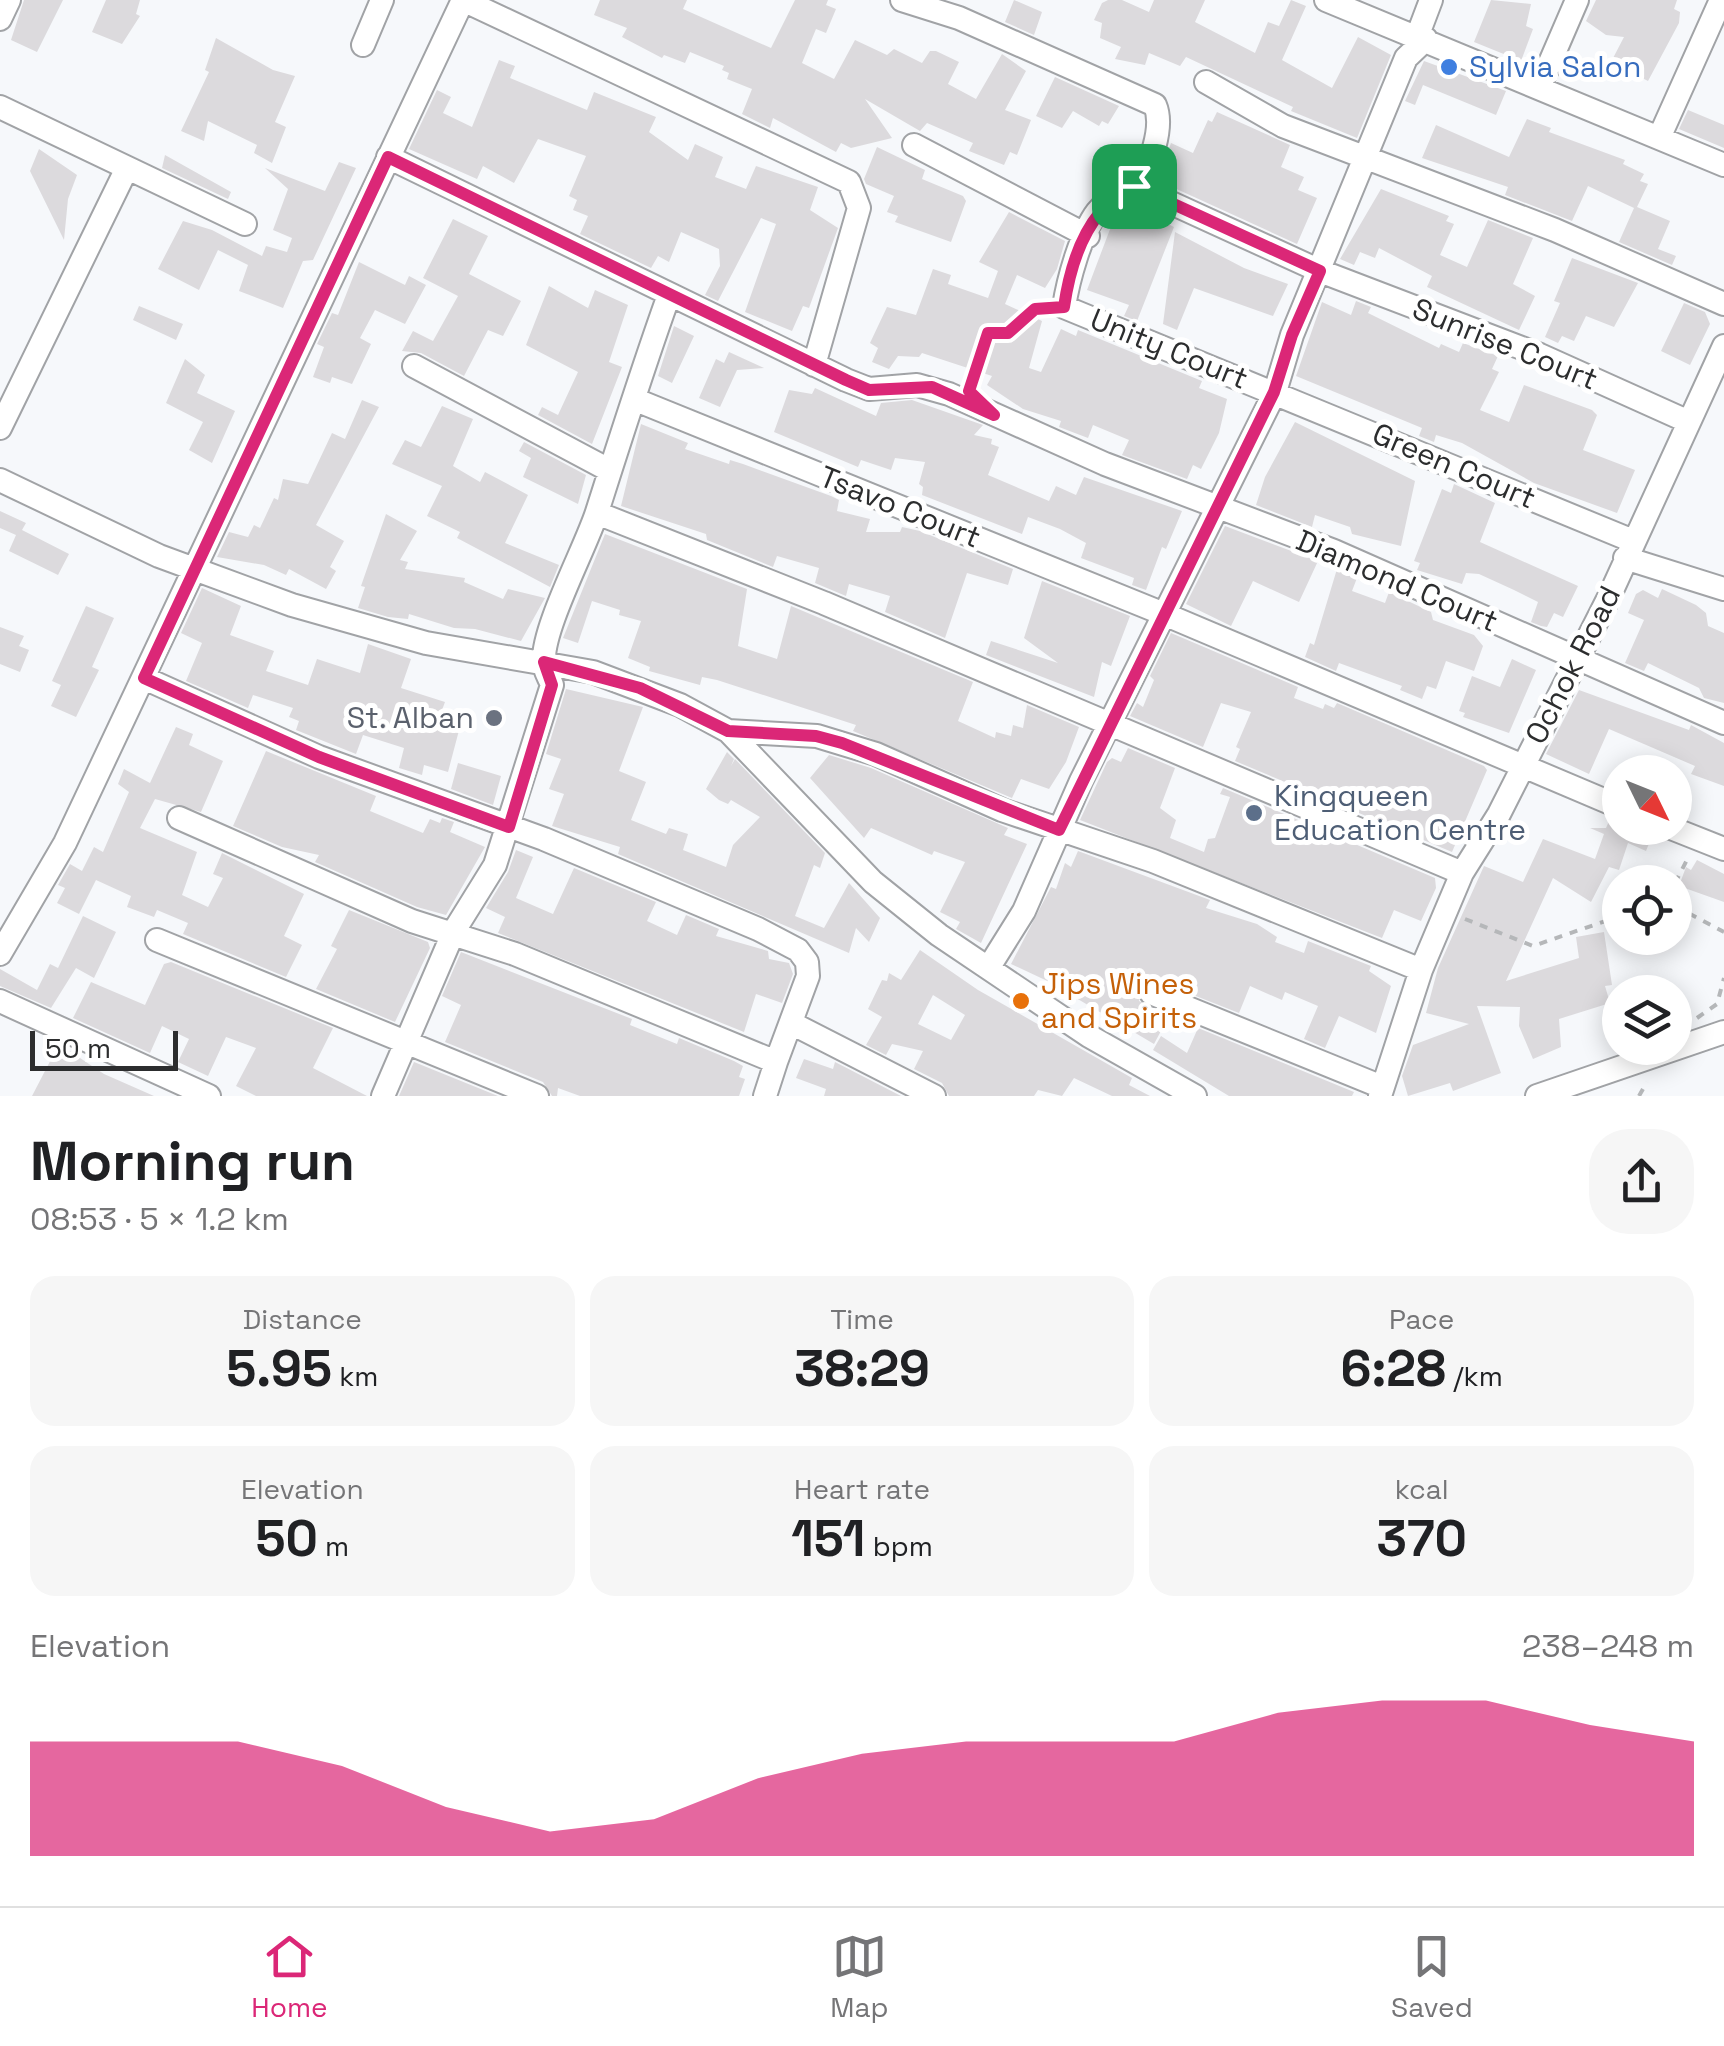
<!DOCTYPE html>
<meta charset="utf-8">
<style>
:root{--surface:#fff;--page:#f6f6f6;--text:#202124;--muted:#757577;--line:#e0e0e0;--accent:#db2777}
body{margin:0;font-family:"Space Grotesk",sans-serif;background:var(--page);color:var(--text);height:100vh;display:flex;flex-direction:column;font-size:38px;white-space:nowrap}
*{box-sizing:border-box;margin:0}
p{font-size:32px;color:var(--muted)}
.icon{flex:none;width:55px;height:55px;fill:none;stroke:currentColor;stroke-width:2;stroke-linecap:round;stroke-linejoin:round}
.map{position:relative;height:1096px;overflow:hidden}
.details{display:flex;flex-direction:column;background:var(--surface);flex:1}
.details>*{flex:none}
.needle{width:65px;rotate:133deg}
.controls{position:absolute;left:1602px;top:755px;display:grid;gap:20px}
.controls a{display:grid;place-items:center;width:90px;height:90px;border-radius:50%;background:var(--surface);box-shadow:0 5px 25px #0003;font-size:50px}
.scale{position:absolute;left:30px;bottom:25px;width:148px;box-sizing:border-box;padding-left:10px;border:5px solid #2c2d2e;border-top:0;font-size:28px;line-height:35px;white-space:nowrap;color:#2c2d2e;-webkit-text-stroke:8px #fff;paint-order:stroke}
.pin{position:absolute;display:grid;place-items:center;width:85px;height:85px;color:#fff;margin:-42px;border-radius:20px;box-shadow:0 5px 15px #0006}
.round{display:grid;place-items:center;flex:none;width:105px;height:105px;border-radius:40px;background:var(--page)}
.summary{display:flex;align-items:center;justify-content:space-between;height:170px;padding:0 30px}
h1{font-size:55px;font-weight:700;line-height:75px}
.stats{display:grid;grid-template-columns:repeat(3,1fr);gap:15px;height:170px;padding:10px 30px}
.stats div{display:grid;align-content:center;border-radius:25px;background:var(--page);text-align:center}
.stats b{font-size:50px;font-weight:700}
.stats small{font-size:28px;font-weight:400}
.stats p{font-size:28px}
.chart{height:280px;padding:20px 30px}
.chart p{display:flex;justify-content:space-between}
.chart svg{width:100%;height:180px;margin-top:10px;fill:var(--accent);opacity:.7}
.tab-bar{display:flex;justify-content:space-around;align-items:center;height:140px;border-top:2px solid var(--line);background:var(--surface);font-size:28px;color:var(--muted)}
.tab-bar a{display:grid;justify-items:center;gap:5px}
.tab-bar .active{color:var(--accent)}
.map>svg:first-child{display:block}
.building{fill:#dcdadd;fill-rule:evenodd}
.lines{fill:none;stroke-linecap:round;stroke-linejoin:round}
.street-casing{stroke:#a1a3a6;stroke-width:26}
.path{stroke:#b5b7b9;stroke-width:4;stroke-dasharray:8 8;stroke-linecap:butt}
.street{stroke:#fff;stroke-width:22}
.route-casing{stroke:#fff;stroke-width:20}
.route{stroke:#db2777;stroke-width:12}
.shop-dot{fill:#3f7fe0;stroke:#fff;stroke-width:4}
.worship-dot{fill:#6b7280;stroke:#fff;stroke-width:4}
.service-dot{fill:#5c6f8a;stroke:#fff;stroke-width:4}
.food-dot{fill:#e8710a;stroke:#fff;stroke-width:4}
.labels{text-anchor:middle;stroke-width:10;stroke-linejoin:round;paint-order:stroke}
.shop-label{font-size:30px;fill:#366cbe;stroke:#fff;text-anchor:start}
.street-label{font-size:30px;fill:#2c2d2e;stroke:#fff}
.worship-label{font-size:30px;fill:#5b616d;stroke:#fff;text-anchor:end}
.service-label{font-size:30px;fill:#4e5e75;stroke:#fff;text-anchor:start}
.food-label{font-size:30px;fill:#c56008;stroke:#fff;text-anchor:start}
</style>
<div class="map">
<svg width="1724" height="1096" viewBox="0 0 1724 1096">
<rect width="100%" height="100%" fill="#f6f8fb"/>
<path class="building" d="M24,0H63L37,52L11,40Z
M106,0H140L136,14L140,16L122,44L92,32Z
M600,0H687L683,9L771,48L795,0H828L826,5L836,9L826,33L816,29L802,63L834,79L855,40L887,55L894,49L922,63L930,51H936L959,62L948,84L976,99L1002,54L1026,71L1005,110L1031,120L1017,155L1010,152L1004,165L969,151L973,143L927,123L920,131L865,99L892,138L851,148L841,143L836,152L773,118L770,128L742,114L752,89L727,79L729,73L722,70L724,66L690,52L685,63L664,55L662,58L622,37L627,28L594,15Z
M1014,0L1042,12L1034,35L1005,22Z
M1108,0H1122L1149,12L1154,0H1205L1195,22L1255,53L1268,22L1279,26L1291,0L1306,6L1282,60L1332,88L1358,37L1391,55L1357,138L1291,111L1293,107L1186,57L1180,66L1149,53L1145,65L1115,59L1121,47L1100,38L1102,23L1094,20L1102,3Z
M1491,0L1531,4L1526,26L1533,29L1521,61L1474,42Z
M1596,0H1677L1674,9L1680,12L1679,23L1648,81L1611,62L1624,37L1606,35L1586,21Z
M216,38L273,70L295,76L275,122L286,127L272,163L254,153L257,145L208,121L204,141L181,131L209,72L205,70Z
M499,60L515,66L510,78L587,110L594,92L656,117L649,132L688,160L695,144L723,157L715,177L746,189L756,166L818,187L810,210L838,228L809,308L803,306L792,331L745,312L776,224L761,218L718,301L705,295L720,266L719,249L681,232L669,262L658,256L651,268L580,234L588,216L573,210L577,200L569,196L586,156L538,139L514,183L483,166L477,179L409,149L437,90L451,97L443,113L472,127Z
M1424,61L1506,91L1496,115L1423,85L1415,105L1405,101Z
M1055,77L1119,106L1108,124L1102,121L1099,126L1073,111L1062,128L1036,116Z
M1688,110L1724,125V148L1679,129Z
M1217,112L1290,145L1281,167L1304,177L1298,190L1317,198L1297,244L1170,186L1174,177L1161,171L1171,143L1193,153L1208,120L1212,122Z
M1527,119L1551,128L1549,132L1625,160L1623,164L1644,174L1640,181L1648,184L1637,207L1670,221L1658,249L1676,256L1672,265L1619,242L1634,208L1588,186L1572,221L1505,195L1508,187L1422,158L1436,125L1509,157Z
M877,147L925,170L922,179L963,196L966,201L951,242L895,222L898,216L887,212L894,196L866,184L864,179Z
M39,149L77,175L68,199L64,240L30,171Z
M165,155L231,192L228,199L162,168Z
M339,162L356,168L313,260L303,261L283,308L239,291L248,265L218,250L199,290L158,269L183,221L212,230L262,256L266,246L287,252L292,238L273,230L288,189L265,168L325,191Z
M1381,189L1449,216L1446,221L1454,224L1440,255L1467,267L1488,220L1533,238L1513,284L1535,296L1519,330L1427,287L1432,276L1379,248L1375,258L1360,252L1354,265L1340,259Z
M1132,206L1174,227L1137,321L1124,316L1129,305L1087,290L1115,216H1126Z
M1009,212L1065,241L1057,269L1045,288L1017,275L1005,304L1042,321L1029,368L1041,372L1061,329L1076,336L1078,330L1202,381L1199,388L1227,399L1219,433L1201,469L1193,465L1187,479L1122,455L1129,440L1093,425L1088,438L1059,427L1061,421L1023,409L987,385L992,376L922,353L919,357L898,356L889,369L872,362L878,348L870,343L887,307L916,315L933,269L951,275L948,284L988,298L998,271L979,262Z
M453,219L488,236L469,274L521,301L503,336L488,330L464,376L421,353L402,351L413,331L433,341L458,296L423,278Z
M1175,232L1244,268L1288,284L1273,316L1194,288L1177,330L1163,324Z
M1572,258L1638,283L1614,327L1586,316L1574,341L1562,336L1558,343L1545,337L1560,303L1554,301Z
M359,262L405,285L409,276L426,285L405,324L375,310L360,338L371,344L352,384L332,377L330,383L313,377L324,347L317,344L332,313L338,315Z
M549,286L588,308L595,290L628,305L609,362L622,367L592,444L538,415L542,407L558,415L578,372L526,345Z
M1356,301L1371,307L1368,313L1439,348L1441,344L1459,352L1463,343L1498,356L1492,369L1499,372L1480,410L1509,422L1524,385L1592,410L1597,415L1583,450L1635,470L1617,513L1534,483L1462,443L1436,435L1434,442L1419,436L1422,428L1296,376L1322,302L1351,315Z
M1684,303L1705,312L1710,324L1690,365L1661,351Z
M139,306L183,324L176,340L133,320Z
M674,326L694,336L672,383L658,376Z
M729,352L764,368L737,370L720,407L699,398L716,359L724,363Z
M185,359L205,375L197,393L235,411L212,463L189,450L203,422L166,403Z
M815,388L876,416L881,403L912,400L983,425L974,435L992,439L991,444L999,447L988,475L1049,501L1056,486L1076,495L1084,477L1182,511L1166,549L1162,547L1146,590L1132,585L1134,578L1081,558L1086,543L1060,529L1028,517L1022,534L922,495L923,487L919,484L925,462L895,458L891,470L861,460L858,467L774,432L789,390L812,394Z
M362,400L379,407L316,525L344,541L330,567L336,571L326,589L289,569L286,575L264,565L217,557L229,532L248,537L254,525L260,528L274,498L278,500L283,479L308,484L332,433L345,439Z
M442,406L473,419L453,466L480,482L485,472L528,495L505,543L559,565L550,587L457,538L460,532L427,516L442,486L392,464L405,440L421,447Z
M1295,422L1415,481L1401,546L1352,534L1350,527L1315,515L1312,527L1256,505L1265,477Z
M641,424L688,443L685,449L729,464L730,460L743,464L831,496L839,500L837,511L870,519L866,532H900L902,527L920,531L1013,569L1008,585L967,573L945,638L885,612L890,596L849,584L846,596L815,583L819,568L777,556L773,567L707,540L706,534L621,506Z
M524,442L586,475L578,504L523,477L531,458L519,451Z
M1454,484L1495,503L1480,542L1578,586L1563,617L1554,613L1547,627L1541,626L1531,622L1538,602L1514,590L1479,574L1466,573L1462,584L1417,570L1420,563L1414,561L1442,489L1451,493Z
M0,511L26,523L22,530L69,554L58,575L9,551L16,535L0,528Z
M386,514L417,531L400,560L408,562L405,569L465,578L464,582L503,599L508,589L545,598L521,641L475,629L454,628L409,614L408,619L388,617L358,608L365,587L361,586Z
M1225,526L1318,561L1299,602L1253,581L1231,626L1186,604Z
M605,534L747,589L738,646L777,659L791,606L973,682L958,721L995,738L996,732L1011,736L1013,725L1023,728L1027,705L1079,727L1066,762L1049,789L1021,779L1012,798L853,731L856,725L717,680L702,677L700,685L649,671L650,667L628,658L641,621L619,615L620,610L592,601L578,643L563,638Z
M1337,569L1357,578L1352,591L1385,603L1389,592L1431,612L1433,620L1474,635L1483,646L1474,671L1446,661L1436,689L1427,686L1422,699L1400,690L1402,686L1339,663L1336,671L1305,657L1310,643L1314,645Z
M1042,581L1130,616L1111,666L1102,662L1094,697L986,655L991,641L1058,663L1024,638Z
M202,588L241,606L230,635L274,651L266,671L308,685L317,659L360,673L368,644L411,659L401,688L445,702L442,710L462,719L448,772L424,765L422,775L399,768L404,748L363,735L356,754L296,730L299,721L289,717L293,708L253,695L248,708L186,681L202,643L181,633Z
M1662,589L1696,605L1706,613L1708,626L1724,633V703L1704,698L1699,688L1648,663L1644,671L1625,663L1644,620L1628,613L1636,594L1643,590L1658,598Z
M86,606L114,618L92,667L99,670L76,717L51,706L61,685L52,681Z
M0,627L24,636L19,646L29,650L20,672L0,664Z
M1171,633L1298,687L1294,698L1323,709L1325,704L1334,708L1337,703L1484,766L1487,770L1452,852L1235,761L1240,749L1236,747L1251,712L1221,703L1203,747L1130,716L1137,703L1143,707L1154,680L1150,676Z
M1512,659L1536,670L1509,733L1463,717L1465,713L1459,711L1472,676L1500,687Z
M566,689L643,707L619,771L646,782L631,820L666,834L669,828L688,834L683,850L726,867L733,845L760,817L731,800L728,804L719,800L706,789L727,752L734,759L731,766L735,759L825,853L820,868L814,865L795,916L824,928L849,883L880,918L869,942L856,928L849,953L618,854L620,847L552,826L564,794L549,789L561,759L546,754Z
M1579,690L1689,730L1691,725L1724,743V786L1691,774L1695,766L1609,729L1589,774L1546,754Z
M176,727L193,734L189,745L223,761L201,812L155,799L140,828L197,852L182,895L208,907L223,878L213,874L222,853L304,894L284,936L302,945L286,977L183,934L188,923L157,910L154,917L127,907L131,896L96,880L79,914L57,903L65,888L58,885L70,864L82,871L94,847L103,852L129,792L118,784L124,769L150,783Z
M1128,748L1175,768L1160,808L1176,820L1170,838L1204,852L1208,839L1215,838L1230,797L1220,794L1223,788L1435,878L1436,888L1421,921L1394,910L1382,938L1080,820L1107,762L1112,758L1121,762Z
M266,751L376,796L370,811L423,833L430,819L440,823L442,818L454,822L450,832L485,847L446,915L417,907L315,862L319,855L282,847L233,826Z
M829,755L871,768L1008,828L1004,835L1027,844L981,943L956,929L960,922L940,912L965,862L934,851L932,855L871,828L864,838L810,778Z
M458,763L501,776L493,805L451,789Z
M1610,819L1620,822V828H1633L1652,836L1646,851L1628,843L1619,870L1609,867L1591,902L1553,878L1506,981L1579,958L1576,937L1604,932L1612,985L1605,986L1610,1003L1559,1019L1561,1047L1533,1059L1519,1026L1520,1007L1477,1006L1501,1073L1453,1091L1450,1083L1408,1096L1402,1076L1413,1045L1469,1024L1426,1013L1438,968L1484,866L1523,882L1543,839L1595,859L1604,834L1590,828H1606Z
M516,850L533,857L516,898L553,914L574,868L656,902L647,921L677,935L686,915L719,929L716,936L768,951L769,959L789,963L793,974L782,1003L756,994L744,1032L498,933L505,917L486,908L508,872Z
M1078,851L1210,900L1206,908L1257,924L1277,937L1275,942L1304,953L1308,941L1371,966L1369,971L1391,986L1376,1033L1339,1016L1325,1048L1304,1039L1318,1006L1285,992L1282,1000L1250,986L1239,1013L1150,978L1138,986L1139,1001L1169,1016L1154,1044L1076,998L1073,1003L1055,995L1058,986L1011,964L1051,887L1056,889L1065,863L1071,867Z
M1697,860L1724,874V902L1679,886L1686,867L1691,870Z
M349,910L428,942L430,948L395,1022L316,989L337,949L331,946Z
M83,916L116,932L94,978L76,968L51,1008L0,986V969L37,990L50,964L58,968Z
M920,950L978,990L1132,1078L1129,1085L1150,1096H1112L1074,1078L1062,1096L1038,1090L1034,1096H949L942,1083L914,1069L923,1051L892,1044L886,1055L866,1045L882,1017L868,1009L882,980L887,981L889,973L901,980ZM933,995L965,1015L951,1040L918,1024Z
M461,952L632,1019L630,1025L677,1044L679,1038L734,1061L743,1066L739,1077L745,1079L739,1096H580L558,1088L557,1096H552L543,1082L445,1042L461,1005L442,996Z
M171,962L333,1028L313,1068L367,1096H256L236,1086L256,1048L226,1037L208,1076L178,1062L189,1039L162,1026L150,1053L73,1018L91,982L145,1005L164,964Z
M1198,1028L1354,1092L1352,1096H1229L1153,1050L1161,1036L1187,1053Z
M59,1044L104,1074L154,1096H32Z
M804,1059L833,1069L835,1062L901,1096H824L826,1089L796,1078Z
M414,1062L419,1064L498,1096H399Z"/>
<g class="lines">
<g class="street-casing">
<path id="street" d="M463,0L849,182L859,208L814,365
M902,0L959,18L1155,105C1164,126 1151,168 1135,185C1124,196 1108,198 1097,212C1081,233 1068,280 1064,307L1633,541
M1326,0L1724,165
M0,19L9,0
M1417,37L1431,0
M363,45L382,0
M1206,82L1283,126L1555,230L1724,304
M1539,88L1577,0
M0,107L245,224
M1659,138L1721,0
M914,145L1088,236
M388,157L846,380L869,389L917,385L949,394L1105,464L1334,551L1724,723
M1134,186L1320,271L1540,355L1689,422
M414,366L607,469
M636,400L1164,614L1620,807
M0,428L127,168
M0,480L159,556L292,605L426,643L593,672L680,705L728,731L873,882L939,935L1089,1036L1195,1096
M597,513L824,603L1462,873
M1625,558L1724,589
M144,678L319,757L544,839L758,929L798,950L807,962L808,976L776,1062L515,954L412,921L179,818
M728,731L817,736L876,754L1002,810L1153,861L1421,970
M1671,828L1724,849
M157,940L537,1096
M0,954L65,843L463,0
M989,967L1024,911L1081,781L1275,392L1292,335L1406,58L1426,39
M1151,993L1382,1087
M0,1001L209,1096
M793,1024L934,1096
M383,1096L454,931L495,865L552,685C550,679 544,670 544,663C541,630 586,547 597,512C620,440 643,367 669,295
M765,1096L776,1062
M1380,1096L1421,970L1462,873L1499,814L1609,597L1724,346
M1537,1096L1724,1032"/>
</g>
<path class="path" d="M972,382L988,333H1008L1043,307
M1675,883L1689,856
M1675,906L1724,932
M1465,919L1533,946L1620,916
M1697,1018L1717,1004L1724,978
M1639,1096L1647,1082"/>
<use href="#street" class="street"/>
</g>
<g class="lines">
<g class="route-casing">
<path id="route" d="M388,157L846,380L869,390L932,387L994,415L969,391L988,333H1008L1035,309L1064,307C1071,259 1089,207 1134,186L1320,271L1292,335L1274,392L1059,830L842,743L816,736L728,731L640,688L544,662L552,685L509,827L319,757L144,678Z"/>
</g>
<use href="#route" class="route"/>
</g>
<circle class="shop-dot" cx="1449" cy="67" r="10"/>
<circle class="worship-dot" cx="494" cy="718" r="10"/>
<circle class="service-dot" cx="1254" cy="813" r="10"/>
<circle class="food-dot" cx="1021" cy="1001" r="10"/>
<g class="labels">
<g class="shop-label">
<text x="1469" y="77">Sylvia Salon</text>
</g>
<g class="street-label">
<text transform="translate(1505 344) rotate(22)" y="10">Sunrise Court</text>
<text transform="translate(1169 349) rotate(22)" y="10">Unity Court</text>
<text transform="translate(1454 466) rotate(23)" y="10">Green Court</text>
<text transform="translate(900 507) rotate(22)" y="10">Tsavo Court</text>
<text transform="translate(1397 581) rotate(23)" y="10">Diamond Court</text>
<text transform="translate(1573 665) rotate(-63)" y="10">Ochok Road</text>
</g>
<g class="worship-label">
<text x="474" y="728">St. Alban</text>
</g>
<g class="service-label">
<text x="1274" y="806">Kingqueen<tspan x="1274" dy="34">Education Centre</tspan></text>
</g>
<g class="food-label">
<text x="1041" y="994">Jips Wines<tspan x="1041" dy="34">and Spirits</tspan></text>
</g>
</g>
</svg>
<div class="controls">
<a><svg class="needle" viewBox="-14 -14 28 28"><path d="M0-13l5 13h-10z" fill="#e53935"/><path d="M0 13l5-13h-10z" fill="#757577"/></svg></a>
<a><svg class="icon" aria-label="locate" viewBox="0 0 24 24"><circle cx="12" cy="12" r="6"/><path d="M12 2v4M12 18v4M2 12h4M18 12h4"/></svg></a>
<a><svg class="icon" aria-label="layers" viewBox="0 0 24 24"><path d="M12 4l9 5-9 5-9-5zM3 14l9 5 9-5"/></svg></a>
</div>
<div class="scale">50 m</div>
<div class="pin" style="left:1134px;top:186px;background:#1e9e55"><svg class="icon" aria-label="arrive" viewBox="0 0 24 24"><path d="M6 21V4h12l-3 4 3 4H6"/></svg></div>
</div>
<section class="details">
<div class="summary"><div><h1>Morning run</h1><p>08:53 · 5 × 1.2 km</p></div><a class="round"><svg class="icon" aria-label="share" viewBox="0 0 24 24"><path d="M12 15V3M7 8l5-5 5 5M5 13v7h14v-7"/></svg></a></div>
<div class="stats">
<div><p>Distance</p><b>5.95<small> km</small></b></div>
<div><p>Time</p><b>38:29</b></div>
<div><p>Pace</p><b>6:28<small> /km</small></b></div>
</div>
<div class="stats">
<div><p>Elevation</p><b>50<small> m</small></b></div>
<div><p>Heart rate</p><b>151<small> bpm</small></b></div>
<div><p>kcal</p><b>370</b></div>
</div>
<div class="chart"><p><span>Elevation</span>238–248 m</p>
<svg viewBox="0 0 160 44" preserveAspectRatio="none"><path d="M0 44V16L10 16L20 16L30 22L40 32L50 38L60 35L70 25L80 19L90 16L100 16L110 16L120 9L130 6L140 6L150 12L160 16V44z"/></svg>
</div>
</section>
<nav class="tab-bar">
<a class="active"><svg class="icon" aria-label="home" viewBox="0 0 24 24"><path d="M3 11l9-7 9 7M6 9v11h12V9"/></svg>Home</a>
<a><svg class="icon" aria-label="map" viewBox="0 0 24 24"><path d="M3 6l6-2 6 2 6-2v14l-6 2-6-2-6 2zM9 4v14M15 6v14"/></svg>Map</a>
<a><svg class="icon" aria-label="saved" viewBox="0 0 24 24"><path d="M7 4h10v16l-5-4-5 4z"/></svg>Saved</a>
</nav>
